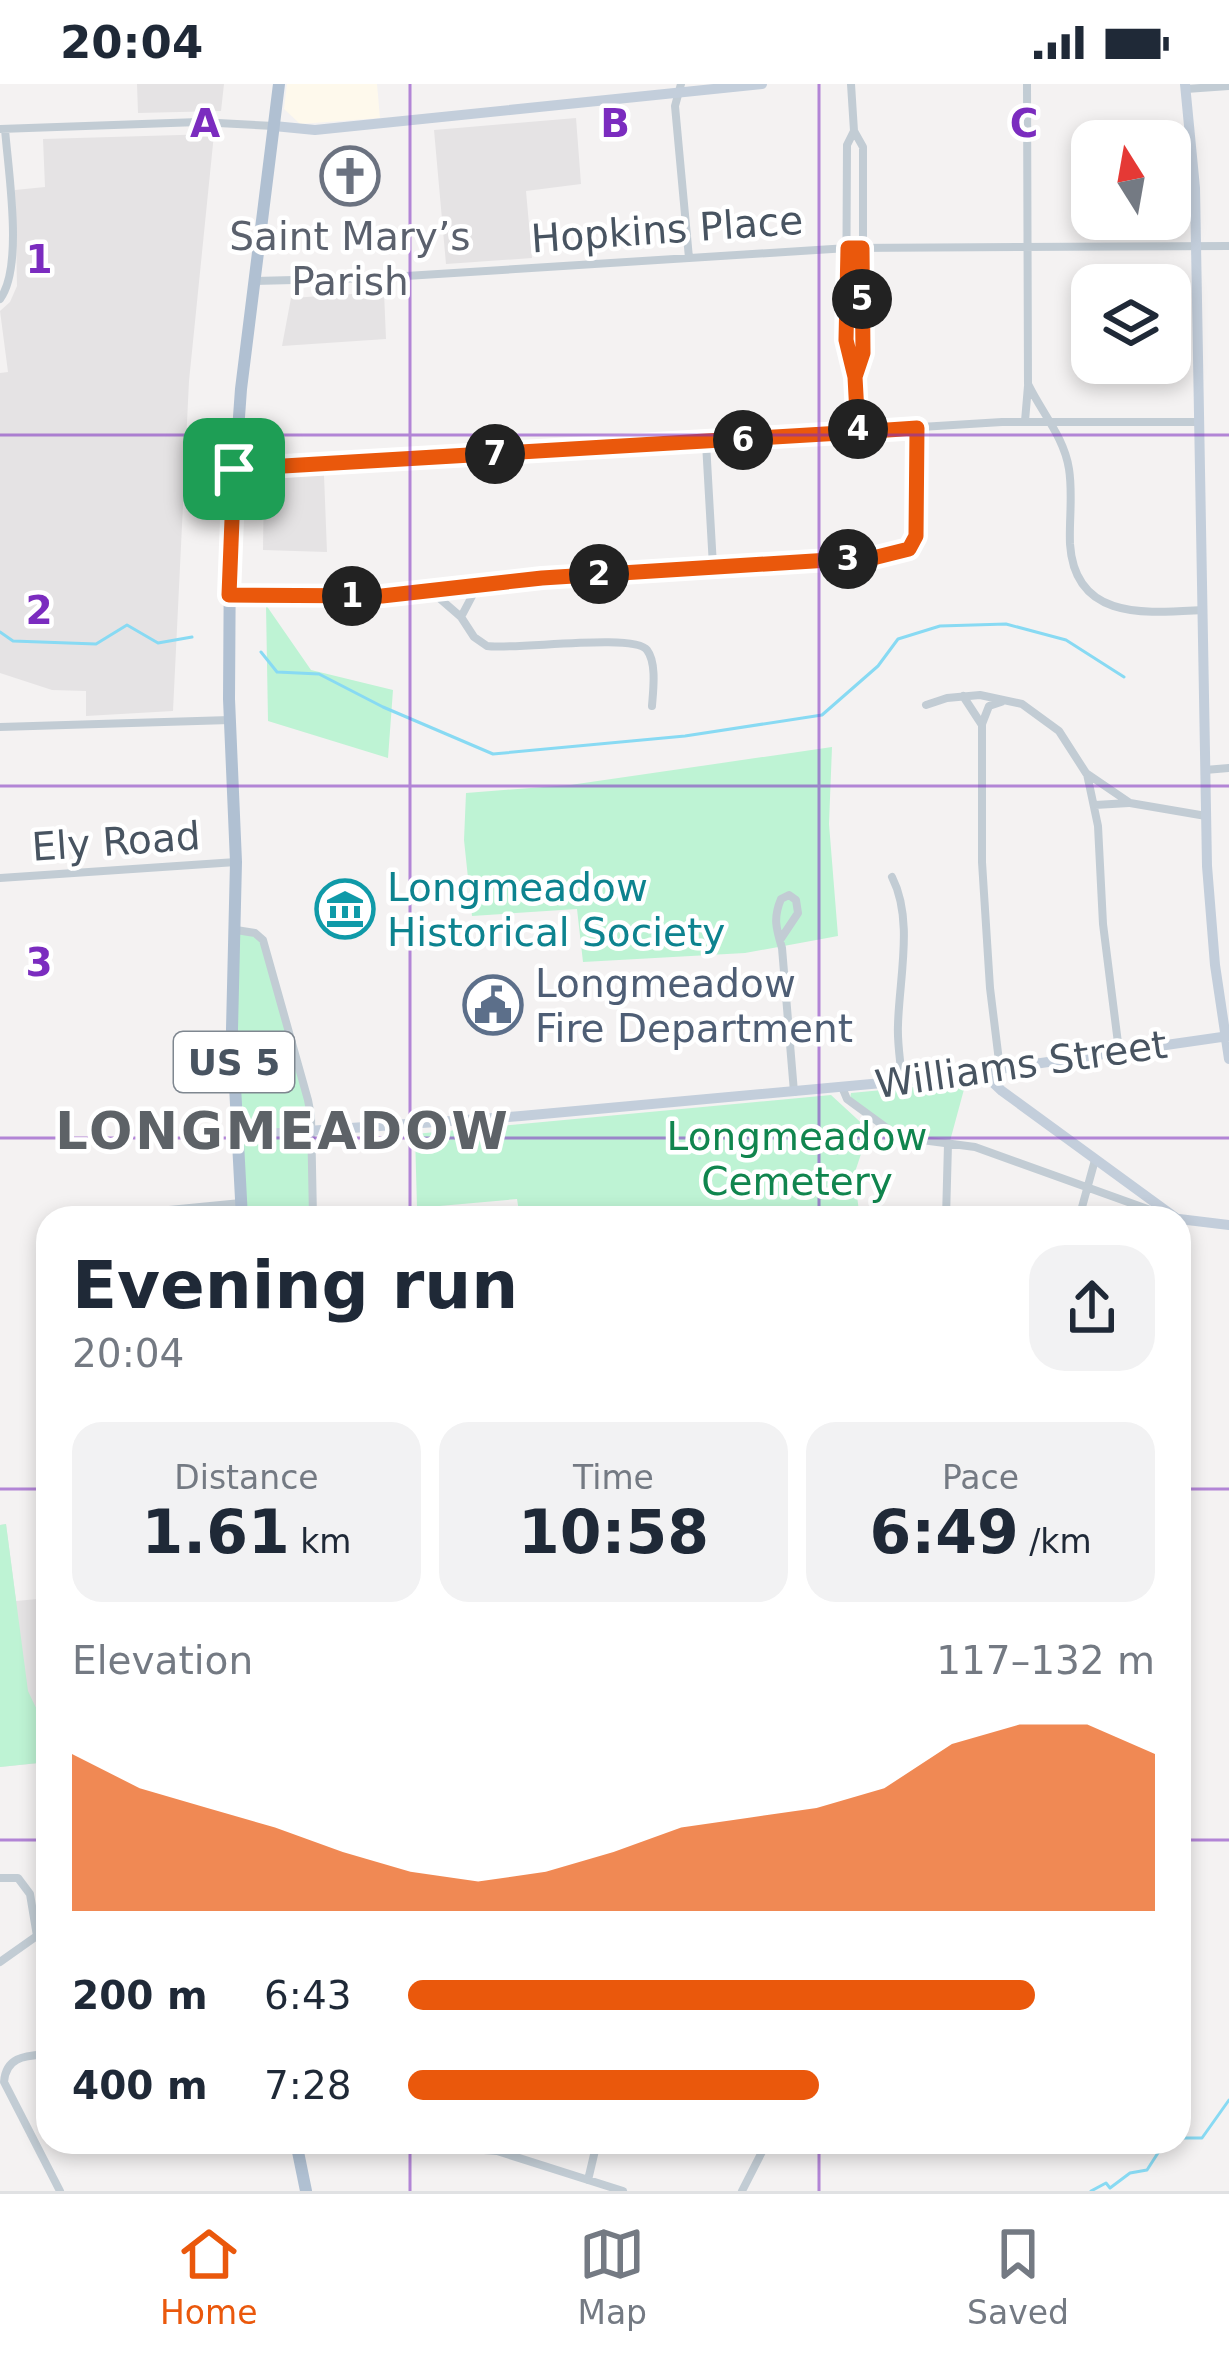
<!DOCTYPE html>
<meta charset="utf-8">
<style>
:root{--surface:#fff;--page:#f2f2f3;--text:#1f2937;--muted:#747a83;--line:#e0e1e3;--accent:#ea580c}
body{margin:0;font-family:"DejaVu Sans",sans-serif;background:var(--page);color:var(--text);height:100vh;display:flex;flex-direction:column;font-size:45px;white-space:nowrap}
*{box-sizing:border-box;margin:0}
p{font-size:39px;color:var(--muted)}
.icon{flex:none;width:66px;height:66px;fill:none;stroke:currentColor;stroke-width:2;stroke-linecap:round;stroke-linejoin:round}
.map{position:relative;flex:1;overflow:hidden}
.side{position:absolute;left:36px;top:1122px;width:1155px;height:948px;display:flex;flex-direction:column;background:var(--surface);border-radius:36px;box-shadow:0 6px 18px #0003}
.side>*{flex:none}
.needle{width:78px;rotate:349deg}
.buttons{position:absolute;left:1071px;top:36px;display:grid;gap:24px}
.buttons a{display:grid;place-items:center;width:120px;height:120px;border-radius:24px;background:var(--surface);box-shadow:0 6px 18px #0003;font-size:60px}
.pin{position:absolute;display:grid;place-items:center;width:102px;height:102px;color:#fff;margin:-51px;border-radius:24px;box-shadow:0 6px 18px #0006}
.km{position:absolute;width:60px;height:60px;margin:-30px;border-radius:50%;background:#222;color:#fff;font-size:33px;line-height:60px;text-align:center}
.round{display:grid;place-items:center;flex:none;width:126px;height:126px;border-radius:36px;background:var(--page)}
.head{display:flex;align-items:center;justify-content:space-between;height:204px;padding:0 36px}
h1{font-size:66px;font-weight:700;line-height:90px}
.metrics{display:grid;grid-template-columns:repeat(3,1fr);gap:18px;height:204px;padding:12px 36px}
.metrics div{display:grid;align-content:center;border-radius:30px;background:var(--page);text-align:center}
.metrics b{font-size:60px;font-weight:700}
.metrics small{font-size:33px;font-weight:400}
.metrics p{font-size:33px}
.chart{height:336px;padding:24px 36px}
.chart p{display:flex;justify-content:space-between}
.chart svg{width:100%;height:216px;margin-top:12px;fill:var(--accent);opacity:.7}
ul{padding:0 36px;list-style:none;font-size:39px}
li{display:grid;grid-template-columns:192px 144px 1fr;align-items:center;height:90px}
li i{height:30px;border-radius:15px;background:var(--accent)}
.status{display:flex;justify-content:space-between;align-items:center;height:84px;padding:0 60px;background:var(--surface);direction:ltr}
.status svg{height:33px;fill:currentColor}
.menu{display:flex;justify-content:space-around;align-items:center;height:168px;border-top:3px solid var(--line);background:var(--surface);font-size:33px;color:var(--muted)}
.menu a{display:grid;justify-items:center;gap:6px}
.menu .active{color:var(--accent)}
.map>svg:first-child{display:block}
.commercial{fill:#fef9ec}
.education{fill:#e5e3e4}
.green{fill:#bef3d4}
.lines{fill:none;stroke-linecap:round;stroke-linejoin:round}
.stream{stroke:#88daf3;stroke-width:3}
.street{stroke:#c2ccd4;stroke-width:8}
.secondary{stroke:#c3cedb;stroke-width:10}
.primary{stroke:#b0c0d2;stroke-width:12}
.route-casing{stroke:#fff;stroke-width:24}
.route{stroke:#ea580c;stroke-width:15}
.grid{fill:none;stroke:#7b2cbf;stroke-width:3;stroke-opacity:0.55}
.labels{text-anchor:middle;stroke-width:9;stroke-linejoin:round;paint-order:stroke}
.shield{fill:#fff;stroke:#7f8790;stroke-width:3}
.shield-label{font-size:36px;font-weight:bold;fill:#485461}
.street-label{font-size:39px;fill:#485461;stroke:#fff}
.worship-label{font-size:39px;fill:#5b616d;stroke:#fff}
.culture-label{font-size:39px;fill:#0d838f;stroke:#fff;text-anchor:start}
.service-label{font-size:39px;fill:#4e5e75;stroke:#fff;text-anchor:start}
.park-label{font-size:39px;fill:#10854e;stroke:#fff}
.district-label{font-size:51px;font-weight:bold;letter-spacing:3px;fill:#5d6267;stroke:#fff}
.grid-label{font-size:39px;text-anchor:middle;font-weight:bold;fill:#7b2cbf;stroke:#fff;stroke-width:9;stroke-linejoin:round;paint-order:stroke}
</style>
<div class="status"><b>20:04</b><svg viewBox="0 0 49 12"><path d="M0 12V9h3v3zM5 12V6h3v6zM10 12V3h3v9zM15 12V0h3v12zM26 1h20v11H26zM47 4h2v5h-2z"/></svg></div>
<div class="map">
<svg width="1229" height="2107" viewBox="0 0 1229 2107">
<rect width="100%" height="100%" fill="#f4f2f2"/>
<path class="commercial" d="M287,0H377L380,34L300,40L284,25Z"/>
<path class="education" d="M137,0H224L221,27L138,29Z
M576,34L581,100L526,107L532,174L446,180L434,46Z
M214,50L189,297L173,627L86,632V607L52,606L0,589V289L8,288L0,227L10,218L17,202L15,106L45,103L43,55Z
M384,208L386,255L282,262L291,214Z
M324,391L327,468L263,466L264,395Z
M6,1440L16,1517L48,1514V1678L0,1683V1441Z"/>
<path class="green" d="M266,521L311,586L393,606L388,674L268,637Z
M832,663L829,740L838,852L745,869L583,878L577,825L472,832L464,756L466,709L570,701Z
M234,846L260,852L308,1016L313,1134H242Z
M966,998L950,1057C902,1054 888,1043 850,1014L851,1009Z
M831,1011L869,1046L854,1091L860,1134H520L517,1115L417,1124L415,1050Z
M6,1440L28,1607L48,1649V1678L0,1683V1441Z"/>
<g class="lines">
<path class="stream" d="M0,548L13,557L96,560L127,541L158,559L192,553
M261,568L277,588L319,590L383,623L493,670L685,652L822,631L878,582L898,555L940,542L1006,540L1066,556L1124,593
M1179,2054H1202L1229,2016
M1091,2107L1106,2099L1110,2104L1130,2089L1147,2086L1165,2058"/>
<path class="street" d="M681,0L675,22L689,174
M851,0L854,47L863,63V269L855,292
M1027,0L1028,300C1042,329 1064,353 1069,385C1073,410 1069,435 1070,460C1075,537 1146,529 1202,526
M1186,5L1229,2
M0,45L199,38L274,42
M854,47L847,61L846,256L855,293L858,348
M254,197L374,194L848,164L1229,162
M0,215C24,183 8,86 5,45
M1025,337L1028,302
M706,359L713,482
M236,385L1002,338H1199
M431,507L488,498L860,474C881,473 908,475 916,452L917,344
M229,511L382,512L431,507L461,533L474,553L487,562C516,566 634,549 647,566C657,579 653,607 652,622
M461,533L479,499
M963,612L982,641V778L990,904L1000,985
M926,621L947,614L980,611L1022,620L1059,647L1086,689L1130,719L1206,732
M982,640L989,622L1001,618
M0,643L230,636
M1205,686L1229,684
M1087,690L1098,742L1103,840L1119,967
M1095,721L1129,719
M892,793C914,836 899,895 898,941C897,960 901,979 902,998
M0,794L236,778
M236,846L255,849L263,856L308,1016L311,1032L313,1134
M780,856L798,829L796,816L789,811L781,815C773,834 776,844 782,864L794,1008
M842,1003L847,1015L899,1053L975,1063L1167,1132
M87,1134L241,1119
M946,1134L948,1060
M1079,1134L1095,1076
M43,1519H48
M0,1794H18L30,1810L37,1852
M0,1878L48,1844
M48,1970C26,1972 6,1972 4,1998L60,2107
M381,2058L497,2067L623,2107
M588,2096L597,2058
M742,2107L767,2058"/>
<path class="secondary" d="M1185,0L1195,104L1207,782L1215,881L1229,975
M274,42L315,46L762,0
M982,988L1002,1007L1176,1134
M238,1052L521,1032L937,994L1229,952
M1179,1135L1229,1141"/>
<path class="primary" d="M242,1134L232,945L236,778L229,615L230,458L241,305L279,0
M296,2058L306,2107"/>
</g>
<g class="lines">
<g class="route-casing">
<path id="route" d="M234,385L229,511L382,512L542,494L877,473L909,465L916,452L917,344L858,348L855,293L846,256L848,164H862L863,269L855,293L858,348L234,385"/>
</g>
<use href="#route" class="route"/>
</g>
<path class="grid" d="M410,0V1134M819,0V1134M0,351H1229M0,702H1229M0,1054H1229M0,1405H48M1179,1405H1229M0,1756H48M1179,1756H1229M410,2058V2107M819,2058V2107"/>
<defs>
<g id="church-ring" transform="scale(3)"><circle r="9.5" fill="#fff" stroke="#6b7280" stroke-width="1.5"/><path d="M-1.2-6h2.4v3.5h3.3v2.4h-3.3V6h-2.4V-.1h-3.3v-2.4h3.3Z" fill="#6b7280"/></g>
<g id="museum-ring" transform="scale(3)"><circle r="9.5" fill="#fff" stroke="#0f9aa8" stroke-width="1.5"/><path d="M0-6L6-3V-2H-6V-3ZM-5-1h2V3h-2ZM-1-1h2V3h-2ZM3-1h2V3H3ZM-6 4H6V6H-6Z" fill="#0f9aa8"/></g>
<g id="civic-ring" transform="scale(3)"><circle r="9.5" fill="#fff" stroke="#5c6f8a" stroke-width="1.5"/><path d="M-.6-6.5H3V-4.5H.6V-3L4-1V1h2V6H-6V1h2V-1L-.6-3ZM-1.2 2.5V6h2.4V2.5Z" fill="#5c6f8a"/></g>
</defs>
<g fill-rule="evenodd">
<use href="#church-ring" x="350" y="92"/>
<use href="#museum-ring" x="345" y="825"/>
<use href="#civic-ring" x="493" y="921"/>
</g>
<g class="labels">
<rect class="shield" x="174" y="948" width="120" height="60" rx="9"/>
<g class="shield-label">
<text x="234" y="991">US 5</text>
</g>
<g class="street-label">
<text transform="translate(667 145) rotate(-4)" y="14">Hopkins Place</text>
<text transform="translate(116 757) rotate(-4)" y="14">Ely Road</text>
<text transform="translate(1021 980) rotate(-8)" y="14">Williams Street</text>
</g>
<g class="worship-label">
<text x="350" y="166">Saint Mary’s<tspan x="350" dy="45">Parish</tspan></text>
</g>
<g class="culture-label">
<text x="387" y="817">Longmeadow<tspan x="387" dy="45">Historical Society</tspan></text>
</g>
<g class="service-label">
<text x="535" y="913">Longmeadow<tspan x="535" dy="45">Fire Department</tspan></text>
</g>
<g class="park-label">
<text x="797" y="1066">Longmeadow<tspan x="797" dy="45">Cemetery</tspan></text>
</g>
<g class="district-label">
<text x="283" y="1065">LONGMEADOW</text>
</g>
</g>
<g class="grid-label">
<text x="205" y="53">A</text>
<text x="615" y="53">B</text>
<text x="1024" y="53">C</text>
<text x="39" y="189">1</text>
<text x="39" y="540">2</text>
<text x="39" y="892">3</text>
</g>
</svg>
<div class="buttons">
<a><svg class="needle" viewBox="-14 -14 28 28"><path d="M0-13l5 13h-10z" fill="#e53935"/><path d="M0 13l5-13h-10z" fill="#747a83"/></svg></a>
<a><svg class="icon" aria-label="layers" viewBox="0 0 24 24"><path d="M12 4l9 5-9 5-9-5zM3 14l9 5 9-5"/></svg></a>
</div>
<div class="pin" style="left:234px;top:385px;background:#1e9e55"><svg class="icon" aria-label="arrive" viewBox="0 0 24 24"><path d="M6 21V4h12l-3 4 3 4H6"/></svg></div>
<b class="km" style="left:352px;top:512px">1</b>
<b class="km" style="left:599px;top:490px">2</b>
<b class="km" style="left:848px;top:475px">3</b>
<b class="km" style="left:858px;top:345px">4</b>
<b class="km" style="left:862px;top:215px">5</b>
<b class="km" style="left:743px;top:356px">6</b>
<b class="km" style="left:495px;top:370px">7</b>
<section class="side">
<div class="head"><div><h1>Evening run</h1><p>20:04</p></div><a class="round"><svg class="icon" aria-label="share" viewBox="0 0 24 24"><path d="M12 15V3M7 8l5-5 5 5M5 13v7h14v-7"/></svg></a></div>
<div class="metrics">
<div><p>Distance</p><b>1.61<small> km</small></b></div>
<div><p>Time</p><b>10:58</b></div>
<div><p>Pace</p><b>6:49<small> /km</small></b></div>
</div>
<div class="chart"><p><span>Elevation</span>117–132 m</p>
<svg viewBox="0 0 160 44" preserveAspectRatio="none"><path d="M0 44V12L10 19L20 23L30 27L40 32L50 36L60 38L70 36L80 32L90 27L100 25L110 23L120 19L130 10L140 6L150 6L160 12V44z"/></svg>
</div>
<ul>
<li><b>200 m</b>6:43<i style="width:84%"></i></li>
<li><b>400 m</b>7:28<i style="width:55%"></i></li>
</ul>
</section>
</div>
<nav class="menu">
<a class="active"><svg class="icon" aria-label="home" viewBox="0 0 24 24"><path d="M3 11l9-7 9 7M6 9v11h12V9"/></svg>Home</a>
<a><svg class="icon" aria-label="map" viewBox="0 0 24 24"><path d="M3 6l6-2 6 2 6-2v14l-6 2-6-2-6 2zM9 4v14M15 6v14"/></svg>Map</a>
<a><svg class="icon" aria-label="saved" viewBox="0 0 24 24"><path d="M7 4h10v16l-5-4-5 4z"/></svg>Saved</a>
</nav>
